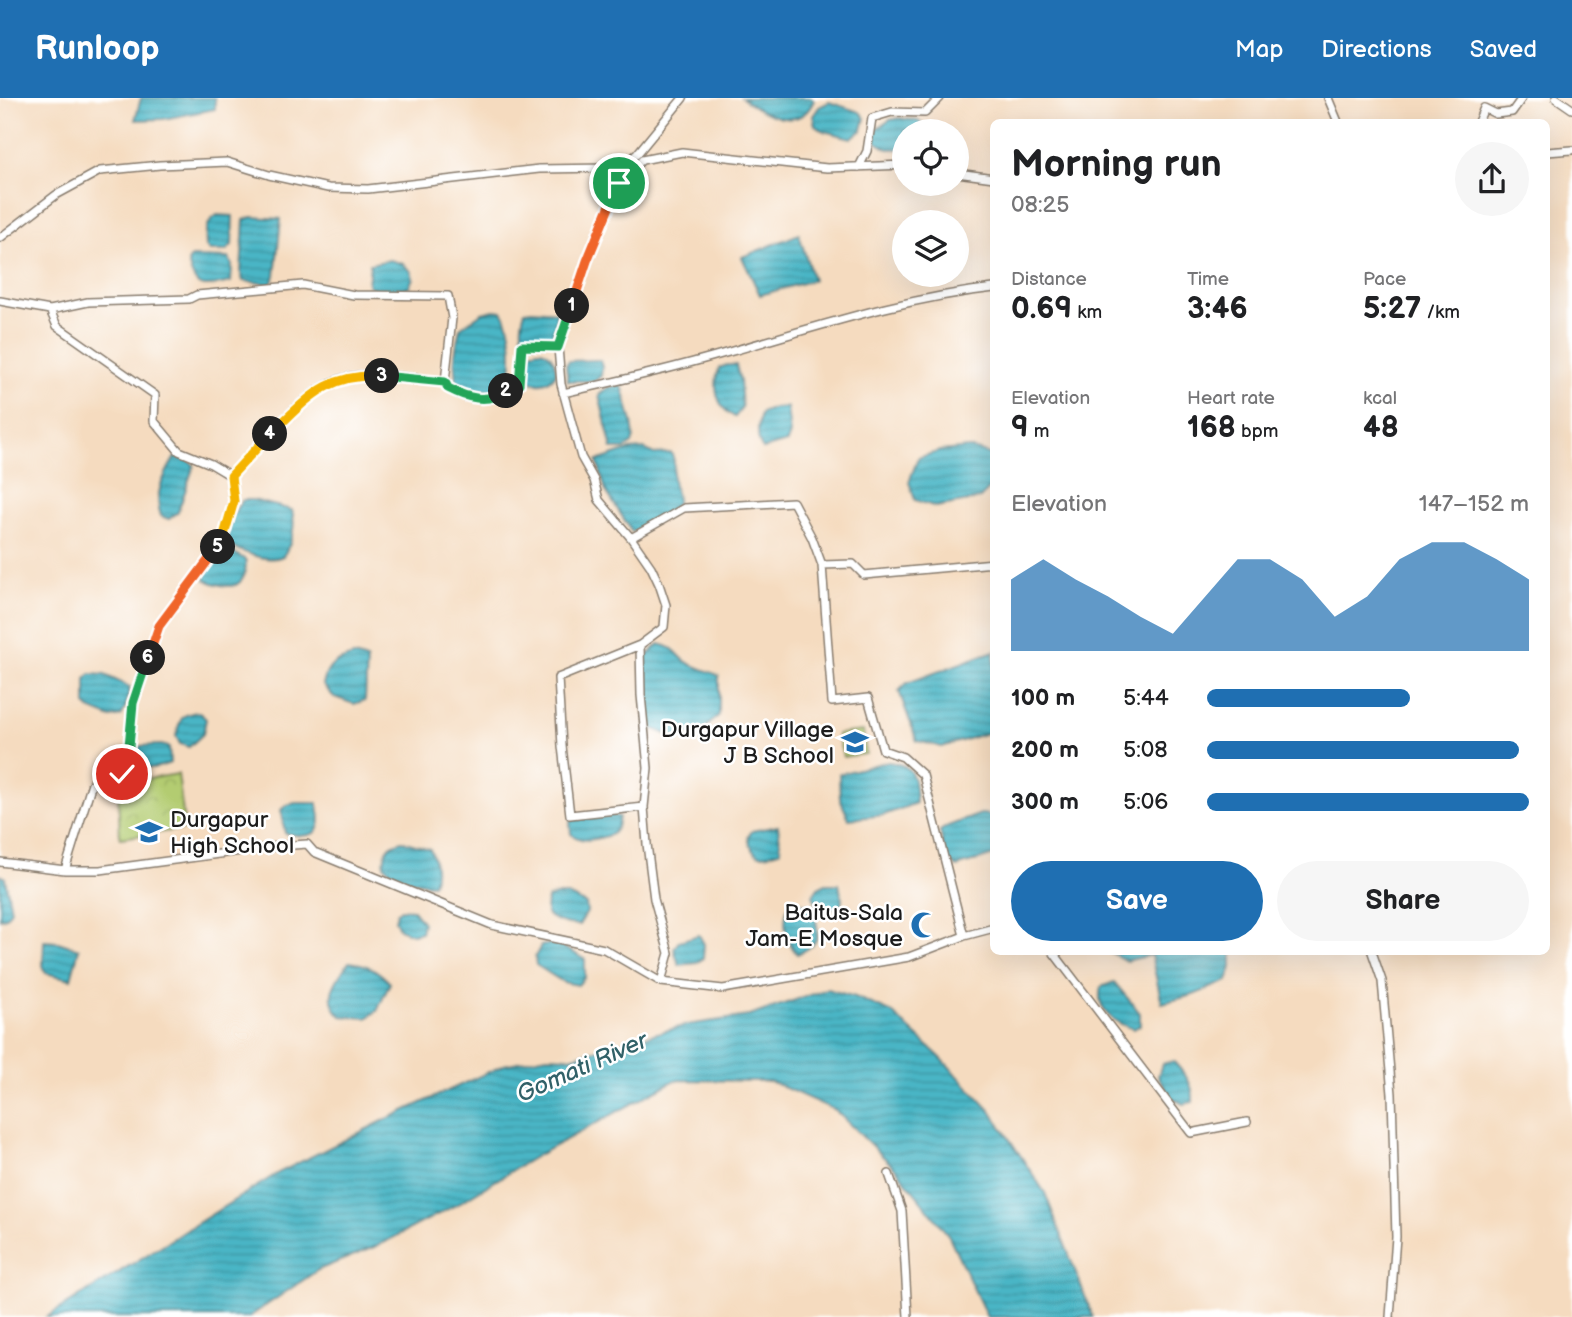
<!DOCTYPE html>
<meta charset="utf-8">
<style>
:root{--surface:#fff;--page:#f6f6f6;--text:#202124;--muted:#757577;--accent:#1f6fb2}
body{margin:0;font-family:"Balsamiq Sans",sans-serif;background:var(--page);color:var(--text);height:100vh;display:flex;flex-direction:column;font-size:26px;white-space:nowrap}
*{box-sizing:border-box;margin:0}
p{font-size:23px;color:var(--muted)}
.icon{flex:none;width:38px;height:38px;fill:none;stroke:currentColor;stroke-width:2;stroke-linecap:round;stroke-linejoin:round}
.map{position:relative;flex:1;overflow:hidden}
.side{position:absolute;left:990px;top:21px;width:560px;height:836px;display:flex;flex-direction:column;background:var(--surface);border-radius:10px;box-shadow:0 7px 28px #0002}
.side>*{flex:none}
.tools{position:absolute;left:892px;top:21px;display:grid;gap:14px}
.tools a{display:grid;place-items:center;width:77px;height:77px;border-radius:50%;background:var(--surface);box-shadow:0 7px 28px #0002;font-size:35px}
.pin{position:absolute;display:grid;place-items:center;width:60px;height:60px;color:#fff;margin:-30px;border:4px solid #fff;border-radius:50%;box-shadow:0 2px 7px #0007}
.km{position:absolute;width:35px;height:35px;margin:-18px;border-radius:50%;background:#222;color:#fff;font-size:19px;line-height:35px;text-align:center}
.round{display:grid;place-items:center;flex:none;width:74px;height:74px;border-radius:37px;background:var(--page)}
.head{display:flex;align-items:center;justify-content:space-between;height:119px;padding:0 21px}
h1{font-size:38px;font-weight:700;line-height:52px}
.metrics{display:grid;grid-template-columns:repeat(3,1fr);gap:10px;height:119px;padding:7px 21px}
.metrics div{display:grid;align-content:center}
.metrics b{font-size:30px;font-weight:700}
.metrics small{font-size:19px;font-weight:400}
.metrics p{font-size:19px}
.chart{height:196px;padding:14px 21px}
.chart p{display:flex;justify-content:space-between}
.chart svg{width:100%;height:126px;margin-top:7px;fill:var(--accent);opacity:.7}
.cta{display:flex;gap:14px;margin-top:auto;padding:14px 21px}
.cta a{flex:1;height:80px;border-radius:42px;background:var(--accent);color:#fff;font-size:28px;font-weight:700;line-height:80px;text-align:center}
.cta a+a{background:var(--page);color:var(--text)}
ul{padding:0 21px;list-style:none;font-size:23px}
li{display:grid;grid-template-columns:112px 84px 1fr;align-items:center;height:52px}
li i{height:18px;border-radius:9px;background:var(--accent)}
header{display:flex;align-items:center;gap:42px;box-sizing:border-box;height:98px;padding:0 35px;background:var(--accent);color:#fff}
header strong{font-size:33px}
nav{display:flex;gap:38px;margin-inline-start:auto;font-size:24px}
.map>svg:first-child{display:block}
.park{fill:url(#park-crowns);stroke:#687446;stroke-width:2}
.water{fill:url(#water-rules);stroke:#336971;stroke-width:2}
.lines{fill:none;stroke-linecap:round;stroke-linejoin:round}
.street-casing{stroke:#887c6e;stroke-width:10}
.street{stroke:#fff;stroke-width:7}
.split-1-casing{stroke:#fff;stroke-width:14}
.split-2-casing{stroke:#fff;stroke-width:14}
.split-3-casing{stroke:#fff;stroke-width:14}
.split-4-casing{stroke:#fff;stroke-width:14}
.split-5-casing{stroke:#fff;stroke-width:14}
.split-6-casing{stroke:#fff;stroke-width:14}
.split-7-casing{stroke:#fff;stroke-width:14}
.split-1{stroke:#f0652b;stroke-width:9}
.split-2{stroke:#22a559;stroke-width:9}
.split-3{stroke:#22a559;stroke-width:9}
.split-4{stroke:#f5b400;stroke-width:9}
.split-5{stroke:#f5b400;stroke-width:9}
.split-6{stroke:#f0652b;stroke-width:9}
.split-7{stroke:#22a559;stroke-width:9}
.labels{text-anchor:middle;stroke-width:5;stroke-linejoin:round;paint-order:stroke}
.poi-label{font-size:23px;fill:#1c1c1c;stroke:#fff;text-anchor:end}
.water-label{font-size:24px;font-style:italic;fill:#316168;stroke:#fff}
</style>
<header>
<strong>Runloop</strong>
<nav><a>Map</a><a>Directions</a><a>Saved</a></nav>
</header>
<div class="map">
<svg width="1572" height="1219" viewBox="0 0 1572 1219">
<defs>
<pattern id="park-crowns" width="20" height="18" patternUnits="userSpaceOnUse" patternTransform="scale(1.75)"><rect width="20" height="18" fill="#b3cc71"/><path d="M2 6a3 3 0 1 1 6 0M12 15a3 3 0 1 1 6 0" fill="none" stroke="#99af61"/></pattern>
<pattern id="water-rules" width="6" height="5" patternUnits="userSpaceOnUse" patternTransform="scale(1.75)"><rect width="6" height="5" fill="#4ab6c6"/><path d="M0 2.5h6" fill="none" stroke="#3d93a0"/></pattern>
</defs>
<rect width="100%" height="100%" fill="#fff"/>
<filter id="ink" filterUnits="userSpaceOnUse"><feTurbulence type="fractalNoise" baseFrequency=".0143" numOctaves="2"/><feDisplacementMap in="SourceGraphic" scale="14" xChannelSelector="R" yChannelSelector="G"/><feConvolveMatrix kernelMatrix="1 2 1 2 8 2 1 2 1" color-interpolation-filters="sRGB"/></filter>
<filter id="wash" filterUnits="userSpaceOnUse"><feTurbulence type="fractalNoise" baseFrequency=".00686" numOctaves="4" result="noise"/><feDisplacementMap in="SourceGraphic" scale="28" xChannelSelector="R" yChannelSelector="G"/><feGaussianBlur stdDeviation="1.57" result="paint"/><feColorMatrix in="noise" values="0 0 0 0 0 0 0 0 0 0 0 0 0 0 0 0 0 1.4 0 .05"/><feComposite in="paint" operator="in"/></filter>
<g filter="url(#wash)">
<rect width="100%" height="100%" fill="#f5dbbf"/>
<path class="park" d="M863,633L866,656L843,659L837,636Z
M178,676L185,731L120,740L118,692L136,683Z"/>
<path class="water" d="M141,0H215V11L163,21L135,22Z
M742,0H812L814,2C800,35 764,17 742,0Z
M829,4L860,14L865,20L862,32L851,40L824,33L815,27L813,18L819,9Z
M899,20L918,23L925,27V33H905V51H888L873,42L877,31L890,22Z
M217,117L233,118L232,147L226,153H210L206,149C205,134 205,126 217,117Z
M251,119L281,121L275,178L271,186L243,183L241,175L244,122Z
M799,136L813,182L760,197L742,159Z
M191,159L229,160L232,167L231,184C202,189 196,195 188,164Z
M390,162L403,166L411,173L413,180L409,189C393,194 382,199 368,187L370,166Z
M494,212L502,213C512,226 514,262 510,277C503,299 471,294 457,285C452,265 456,250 460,230L482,215Z
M532,212L556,214V223L551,242L547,244L524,246C521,235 521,223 525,213Z
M539,252C552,253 556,265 556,276C547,286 541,287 529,283C524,274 522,265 525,255Z
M600,262L602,269L601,278L594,283H568L566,266L569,263Z
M727,267H736L740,283L742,310L735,319C716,310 713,289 719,270Z
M620,287L623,291L632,324L634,339L632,346L624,351H612L599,297L607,290Z
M787,309L790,336L787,344L763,351C755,341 758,326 761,315L774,310Z
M969,350L990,356L994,379L992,388L979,401L936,409L915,402L909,384L918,360L940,353Z
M645,351L654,356L671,355C677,365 672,370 673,381C673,388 677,396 677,403C676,413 641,429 632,434L606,393L597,363L629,352Z
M175,359L185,360L194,367L178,414L169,421L161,418C153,396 164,378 175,359Z
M243,402H253L292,412C296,427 292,446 283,458C266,466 244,453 228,448C226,432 232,414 243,402Z
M222,451H228L246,462C246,494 228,491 205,482L206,474Z
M659,546C680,550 677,561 692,567C701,571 710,573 719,578V617L703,632L675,640L648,628L645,560Z
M994,553V633L942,649L917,643L899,593L907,585Z
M354,558L367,562L365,602L354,606L334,599L323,587C326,568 335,563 354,558Z
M90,576L105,577L130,589L125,611L121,618L111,620L89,611L86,607V581Z
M199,614L206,621L203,636L189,649L180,646L176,638C181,621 179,616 199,614Z
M161,647L169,649L170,665C157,670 143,674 133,664L134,656L140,648Z
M886,664C916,666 914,679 916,705L884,717L849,721L840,701L839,676Z
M296,705H317C326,735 314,742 285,735L281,712L287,707Z
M605,715L619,719L617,729L612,736C598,741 583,746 571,736L570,723Z
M981,716L989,717L994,721V757L957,769L946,760L940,733L948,728Z
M778,728L781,752C762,759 753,762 748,739L752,733Z
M402,743L430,751C436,763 437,773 433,786C417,786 396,779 384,767C385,752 387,747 402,743Z
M0,777L5,780L11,812L6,819L0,821Z
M826,786H839L842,802L840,810C827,813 817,812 813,797L818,790Z
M556,797H568L586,806L587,814L579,827C571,827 549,823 546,814C546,812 547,803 547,801Z
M798,805L812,807C818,832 825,845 797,856C786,843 782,824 788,809Z
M401,811L413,812L423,825L421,834L412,836L399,831L395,822L397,814Z
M699,837L704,846L703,860L697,865L679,867L674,851L679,843Z
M44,843L58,844L79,851L71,881L46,875L43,871Z
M550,846L563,849L585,861V879L578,887L563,884L536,867L535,859L541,848Z
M1110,854H1232V869L1228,883L1193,897L1162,905L1151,857L1126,863Z
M349,864C368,866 378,872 390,885L377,913L367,920L341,918C322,899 336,883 349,864Z
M1114,884L1140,915V927L1134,931C1114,925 1095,912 1101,889Z
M827,891L855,899L891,914L940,959L991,1013L1045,1095L1093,1219H987L949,1138L896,1071L835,1012L770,983L675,982L536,1058L454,1108L379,1147L318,1172L249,1219H47L278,1075L387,1021L504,967L547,958L570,959L687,927L749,918Z
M1173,963C1185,976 1194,986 1193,1004L1183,1006L1172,1000L1158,978L1162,966Z"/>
</g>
<g filter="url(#ink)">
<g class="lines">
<g class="street-casing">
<path id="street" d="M1328,0L1338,24
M1556,0L1572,11
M1478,24L1484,10L1496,16L1512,14L1522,0
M1547,54L1572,52
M859,69L867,53L872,20L892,14L925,15L940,0
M957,75L994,80
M0,140L56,97L100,73L160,67L227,64L269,77L328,90L368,91L539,71L609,70L625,66L637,56L683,0
M0,203L50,212L57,228L155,297L154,323L179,353L211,366L231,378L234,403L222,444L159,528L133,605L127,670L122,676L92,685L65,772
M50,212L88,204L189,201L197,197L303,187L354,197L448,198L452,220L445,284C453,300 483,304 498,298C505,294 512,289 519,286L522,248L558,249
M563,295C619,283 674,270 729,254C817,229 903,200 994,190
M231,378C261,349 306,287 348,279C379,272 415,281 445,284
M631,440L684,410L793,404L812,440L822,467L832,604L868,600L883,652L903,659L923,677L964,838
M822,467L853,466L864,477L994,465
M640,547L641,597L648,670L644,709L647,746L654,801L669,855L661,884
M644,709L570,717L562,648L558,580L640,547L664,529L666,507L659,486L651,469L631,440L599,402L594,382L581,359L561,286L558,249L587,163L619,84L642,62L682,54L827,70L905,67
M0,764L65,772H100L279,748L307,746L314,754L492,827L604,851L661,884L723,891L909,859L964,838L994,830
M1053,854L1191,1035L1247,1024
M1372,854L1382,883L1392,996L1396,1139L1390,1219
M889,1076L902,1113L908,1219"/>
</g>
<use href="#street" class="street"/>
</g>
</g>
<g class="lines" filter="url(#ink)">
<g class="split-1-casing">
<path id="split-1" d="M572,208L587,163L619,85"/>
</g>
<g class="split-2-casing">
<path id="split-2" d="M506,293L519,286L522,248L558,249L572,208"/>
</g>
<g class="split-3-casing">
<path id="split-3" d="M382,278L445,284L448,290C467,300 487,306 506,293"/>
</g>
<g class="split-4-casing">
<path id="split-4" d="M270,336C308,301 326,275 382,278"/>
</g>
<g class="split-5-casing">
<path id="split-5" d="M218,449L222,444L234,403L231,378L270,336"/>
</g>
<g class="split-6-casing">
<path id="split-6" d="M148,560L159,528L218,449"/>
</g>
<g class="split-7-casing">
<path id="split-7" d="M122,676L127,670L133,605L148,560"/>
</g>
<use href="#split-1" class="split-1"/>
<use href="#split-2" class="split-2"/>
<use href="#split-3" class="split-3"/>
<use href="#split-4" class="split-4"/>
<use href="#split-5" class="split-5"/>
<use href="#split-6" class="split-6"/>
<use href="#split-7" class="split-7"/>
</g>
<defs>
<g id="school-bare" transform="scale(2.1)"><path d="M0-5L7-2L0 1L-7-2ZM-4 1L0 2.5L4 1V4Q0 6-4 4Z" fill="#1f6fb2" stroke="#fff" stroke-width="2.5" paint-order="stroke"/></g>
<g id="mosque-bare" transform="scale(2.1)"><path d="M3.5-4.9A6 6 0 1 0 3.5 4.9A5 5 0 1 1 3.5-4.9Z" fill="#1f6fb2" stroke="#fff" stroke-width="2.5" paint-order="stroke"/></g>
</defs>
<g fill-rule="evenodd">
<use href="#school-bare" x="855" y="644"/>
<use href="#school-bare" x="149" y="734"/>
<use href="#mosque-bare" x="924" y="827"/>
</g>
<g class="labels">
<g class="poi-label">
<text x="834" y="639">Durgapur Village<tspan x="834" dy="26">J B School</tspan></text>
<text x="170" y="729" text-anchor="start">Durgapur<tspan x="170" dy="26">High School</tspan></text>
<text x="903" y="822">Baitus-Sala<tspan x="903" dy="26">Jam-E Mosque</tspan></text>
</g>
<g class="water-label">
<text transform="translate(582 969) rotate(-24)" y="8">Gomati River</text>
</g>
</g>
</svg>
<div class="tools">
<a><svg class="icon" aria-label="locate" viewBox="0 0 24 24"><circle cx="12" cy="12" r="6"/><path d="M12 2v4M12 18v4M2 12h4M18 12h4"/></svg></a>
<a><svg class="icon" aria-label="layers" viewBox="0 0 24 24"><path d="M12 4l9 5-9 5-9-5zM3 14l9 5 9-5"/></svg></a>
</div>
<div class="pin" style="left:619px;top:85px;background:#1e9e55"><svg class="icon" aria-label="arrive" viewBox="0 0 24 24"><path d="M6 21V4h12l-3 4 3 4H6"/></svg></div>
<div class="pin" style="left:122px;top:676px;background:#d93025"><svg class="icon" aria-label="check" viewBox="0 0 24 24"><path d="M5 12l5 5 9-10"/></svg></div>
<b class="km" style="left:572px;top:208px">1</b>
<b class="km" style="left:506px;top:293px">2</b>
<b class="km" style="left:382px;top:278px">3</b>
<b class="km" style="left:270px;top:336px">4</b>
<b class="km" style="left:218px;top:449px">5</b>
<b class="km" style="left:148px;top:560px">6</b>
<section class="side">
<div class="head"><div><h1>Morning run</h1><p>08:25</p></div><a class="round"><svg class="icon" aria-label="share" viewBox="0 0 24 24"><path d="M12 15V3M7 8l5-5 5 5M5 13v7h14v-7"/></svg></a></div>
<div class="metrics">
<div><p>Distance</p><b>0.69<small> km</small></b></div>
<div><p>Time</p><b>3:46</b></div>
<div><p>Pace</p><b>5:27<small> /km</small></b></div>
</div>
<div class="metrics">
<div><p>Elevation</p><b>9<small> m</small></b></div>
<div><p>Heart rate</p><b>168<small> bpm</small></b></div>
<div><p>kcal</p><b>48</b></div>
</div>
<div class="chart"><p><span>Elevation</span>147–152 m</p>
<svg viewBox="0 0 160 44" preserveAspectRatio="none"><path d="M0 44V19L10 12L20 19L30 25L40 32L50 38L60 25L70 12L80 12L90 19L100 32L110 25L120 12L130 6L140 6L150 12L160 19V44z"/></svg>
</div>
<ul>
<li><b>100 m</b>5:44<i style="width:63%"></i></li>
<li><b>200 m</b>5:08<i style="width:97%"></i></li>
<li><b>300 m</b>5:06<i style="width:100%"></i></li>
</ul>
<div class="cta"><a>Save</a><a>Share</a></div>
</section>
</div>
